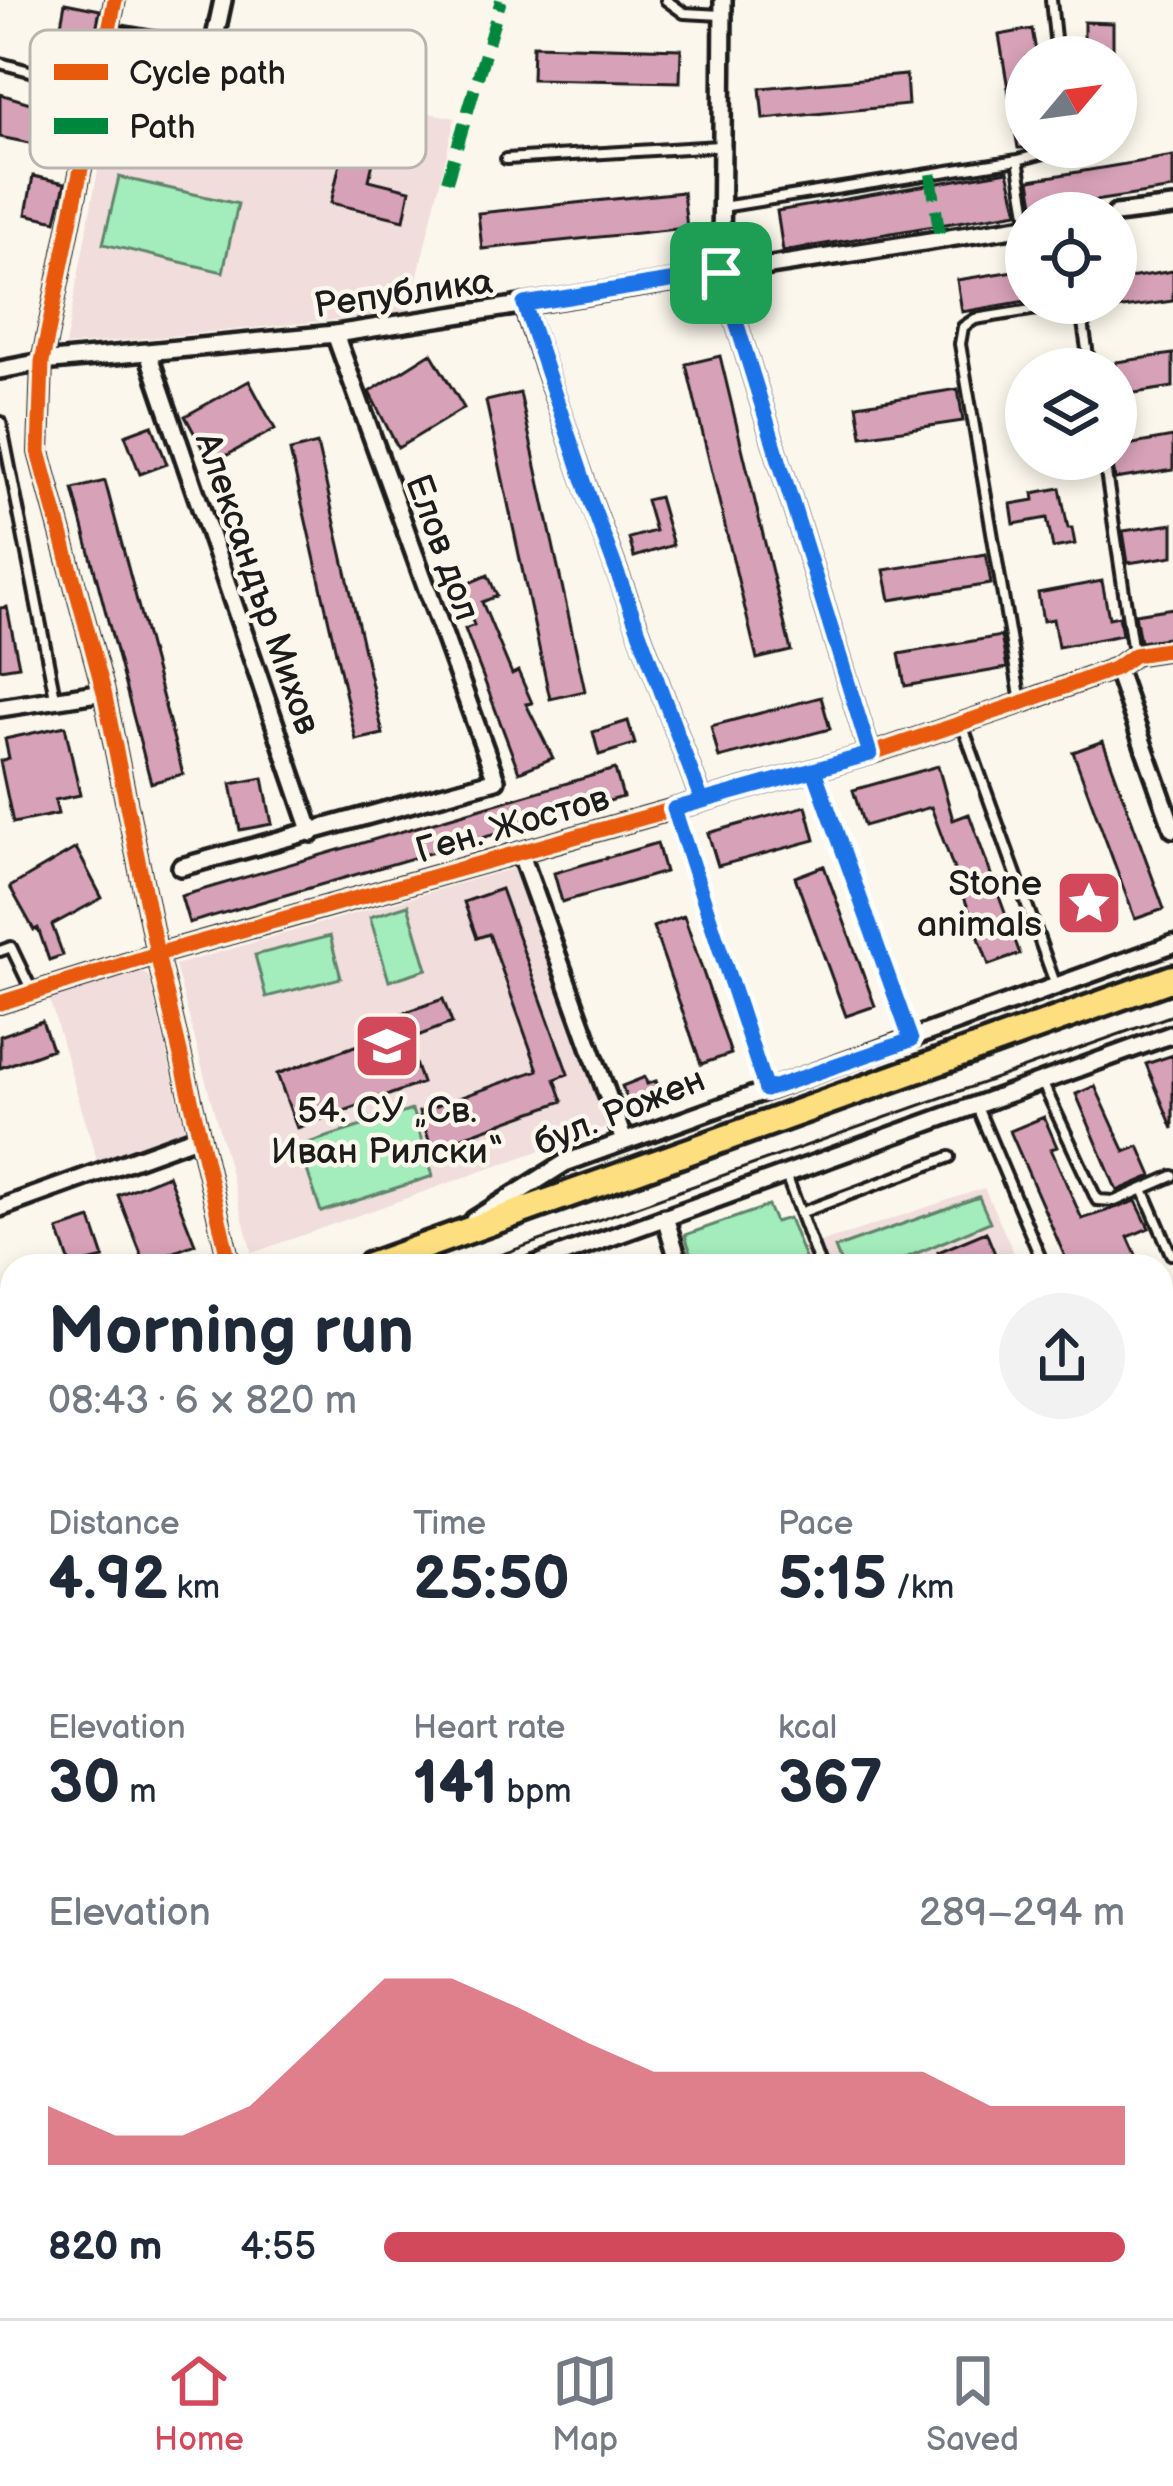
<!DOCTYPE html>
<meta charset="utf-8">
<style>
:root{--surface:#fff;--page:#f2f2f3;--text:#1f2937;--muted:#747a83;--line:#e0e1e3;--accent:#d1495b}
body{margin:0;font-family:"Balsamiq Sans",sans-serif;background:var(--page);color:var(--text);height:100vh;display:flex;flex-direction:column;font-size:45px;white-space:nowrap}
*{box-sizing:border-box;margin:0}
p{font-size:39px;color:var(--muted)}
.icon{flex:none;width:66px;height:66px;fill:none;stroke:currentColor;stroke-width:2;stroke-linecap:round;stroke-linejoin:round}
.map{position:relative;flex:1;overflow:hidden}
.details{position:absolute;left:0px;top:1254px;width:1173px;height:1065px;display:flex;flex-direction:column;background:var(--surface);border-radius:36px 36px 0 0;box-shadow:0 6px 18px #0003}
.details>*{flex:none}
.needle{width:78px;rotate:61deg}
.controls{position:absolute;left:1005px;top:36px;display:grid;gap:24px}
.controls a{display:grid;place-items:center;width:132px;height:132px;border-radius:50%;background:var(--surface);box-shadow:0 6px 18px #0003;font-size:60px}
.pin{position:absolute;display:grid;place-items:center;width:102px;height:102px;color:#fff;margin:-51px;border-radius:24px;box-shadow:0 6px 18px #0006}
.round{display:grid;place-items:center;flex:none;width:126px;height:126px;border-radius:63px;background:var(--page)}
.summary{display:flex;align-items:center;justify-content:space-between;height:204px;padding:0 48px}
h1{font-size:66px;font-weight:700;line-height:90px}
.stats{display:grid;grid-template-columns:repeat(3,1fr);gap:18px;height:204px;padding:12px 48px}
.stats div{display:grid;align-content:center}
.stats b{font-size:60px;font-weight:700}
.stats small{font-size:33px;font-weight:400}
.stats p{font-size:33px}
.chart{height:336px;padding:24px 48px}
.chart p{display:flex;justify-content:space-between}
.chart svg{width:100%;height:216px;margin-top:12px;fill:var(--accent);opacity:.7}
ul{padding:0 48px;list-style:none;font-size:39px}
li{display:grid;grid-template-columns:192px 144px 1fr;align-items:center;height:90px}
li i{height:30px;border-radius:15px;background:var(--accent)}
.tabs{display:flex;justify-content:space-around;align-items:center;height:168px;border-top:3px solid var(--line);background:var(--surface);font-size:33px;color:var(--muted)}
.tabs a{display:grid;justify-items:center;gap:6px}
.tabs .selected{color:var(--accent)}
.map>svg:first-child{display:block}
.built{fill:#f0dddc}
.green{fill:#a3ecbb;stroke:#60846c;stroke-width:3}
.building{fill:#d7a1b7;stroke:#1c1c1c;stroke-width:3}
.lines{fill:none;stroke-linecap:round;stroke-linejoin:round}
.service-casing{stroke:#1c1c1c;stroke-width:16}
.minor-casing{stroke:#1c1c1c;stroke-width:24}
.primary-casing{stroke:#1c1c1c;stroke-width:33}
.service{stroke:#fbf7ec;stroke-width:8}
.minor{stroke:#fbf7ec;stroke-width:15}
.primary{stroke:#fedf80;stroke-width:24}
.tram{stroke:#1c1c1c;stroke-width:3}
.rail{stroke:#1c1c1c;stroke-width:6;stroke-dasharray:18 9;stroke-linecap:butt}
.quiet{stroke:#00873e;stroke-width:12;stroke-dasharray:24 12;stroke-linecap:butt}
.cycleway-casing{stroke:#fbf7ec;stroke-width:22}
.cycleway{stroke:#e8590c;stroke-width:15}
.route-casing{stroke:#fff;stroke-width:24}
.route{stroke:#1a73e8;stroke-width:15}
.labels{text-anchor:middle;stroke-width:9;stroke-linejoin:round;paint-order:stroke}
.street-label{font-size:36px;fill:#1c1c1c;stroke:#fbf7ec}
.poi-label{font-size:36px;fill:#1c1c1c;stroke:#fbf7ec;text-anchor:end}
.key{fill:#fbf7ec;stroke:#b8b5ae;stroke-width:3}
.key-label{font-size:33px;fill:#1c1c1c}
</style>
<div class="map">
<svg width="1173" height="2318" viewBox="0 0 1173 2318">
<rect width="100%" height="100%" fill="#fbf7ec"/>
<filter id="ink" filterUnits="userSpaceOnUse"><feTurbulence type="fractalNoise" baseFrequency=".00833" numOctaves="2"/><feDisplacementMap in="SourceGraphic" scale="24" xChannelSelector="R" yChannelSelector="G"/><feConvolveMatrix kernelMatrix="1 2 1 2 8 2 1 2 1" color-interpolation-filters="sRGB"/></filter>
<g filter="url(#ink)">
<path class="built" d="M120,53L455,118L409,313L65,346Z
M514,868L606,1127L252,1253L175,965Z
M136,967L149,977L186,1135L98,1164L49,998Z
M984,1188L1020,1266H695L685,1235L768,1206L775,1222L789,1218L802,1249Z
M1161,1580L1173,1606V1981L1161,1987Z
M1161,2154H1173V2303L1161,2305Z
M12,2264V2307H1149L1081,2318H0V2265Z"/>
<path class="green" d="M119,177L238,204L223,272L103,244Z
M408,905L427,969L389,981L370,917Z
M330,936L341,978L266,997L255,955Z
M412,1110L433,1176L321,1212L299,1146Z
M979,1197L990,1222L887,1266H842L835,1248Z
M768,1206L775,1222L789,1218L808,1266H695L685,1235Z"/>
<path class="building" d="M65,3L100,10L92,48L58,41Z
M1084,22L1113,23V51L1092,50L1084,44Z
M1032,29L1037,57H1026V148H1018L999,35Z
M533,45L681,49L680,82L532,79Z
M148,72L223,89L221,100L341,127L344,118L381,127L369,180L410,190L404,220L331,203L341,159L139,112Z
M906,75L908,105L763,119L760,88Z
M0,94L77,117L68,151L0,137Z
M1173,156V189L1035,210L1030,180Z
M1008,171L1018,212L783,251L777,211Z
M33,176L65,183L56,221L26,214Z
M683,192L687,228L482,249L478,213Z
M1026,269V301L962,312L957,280Z
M1173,271V301L1116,309V280Z
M431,353L464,408L398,448L369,392Z
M1173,354V387L1116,396V362Z
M720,356L791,651L757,659L686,364Z
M249,381L275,429L211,464L185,416Z
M958,389L963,421L862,436L857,405Z
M520,393L585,691L550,699L486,401Z
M152,425L167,464L140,474L125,435Z
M1173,437V470L1115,479L1112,459H1116V447Z
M317,444L383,734L356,740L290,451Z
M105,481L183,774L151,783L73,489Z
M1060,488L1068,528H1072L1075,544L1053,548L1047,518L1014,524L1011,504L1034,500L1033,493Z
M659,497L673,545L634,557L629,538L655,531L646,500Z
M1173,524V556L1128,563L1123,531Z
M986,554L991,584L890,600L884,570Z
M488,575L497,596L482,602L512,674L518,671L532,703L526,704L553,758L519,772L465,629L474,625L459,587Z
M1102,581L1109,618L1119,616L1122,635L1058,647L1053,619L1043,621L1038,593Z
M7,607L19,666L0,669V608Z
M1173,608V637L1140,642L1135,614Z
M1001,636L1007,668L905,686L899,654Z
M821,697L830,729L719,758L711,726Z
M628,721L635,744L599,755L593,732Z
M65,726L80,795L55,800L58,814L13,823L0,761L9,758L5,739Z
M1103,741L1164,909L1135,919L1073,752Z
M938,766L953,820L969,814L1020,954L989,965L931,807L864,826L853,790Z
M615,769L623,797L189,923L181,896Z
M263,778L272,824L240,830L231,784Z
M806,806L815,840L718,866L708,833Z
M657,843L665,872L562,902L554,873Z
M76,848L102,898L52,925L63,955L49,960L38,928L34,930L10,887Z
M824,866L875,1006L846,1016L795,877Z
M501,889L568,1074L555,1079L563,1101L432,1148L419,1112L538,1070L489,934L477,938L464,902Z
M684,916L731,1054L701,1064L653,927Z
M443,999L452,1023L407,1040L422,1083L297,1128L277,1074L380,1037L375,1023Z
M42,1021L52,1049L0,1068V1036Z
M1173,1055V1129L1146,1064Z
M645,1077L647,1084L656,1081L664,1103L633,1114L622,1086Z
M1095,1086L1125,1152L1139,1146L1152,1176L1117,1191L1076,1094Z
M1044,1117L1057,1147L1051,1149L1082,1219L1136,1201L1149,1228L1128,1237L1141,1266H1069L1010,1131Z
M168,1175L195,1244L145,1264L118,1195Z
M91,1219L104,1258L71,1266L58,1230Z
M986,1232L1000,1266H944L938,1252Z"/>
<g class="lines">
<g class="service-casing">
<path id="service" d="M666,0L684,13L721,15
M1051,0L1057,57
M0,63L96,89
M506,159L719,146
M1018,160L1027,213
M722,207L1018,160L1066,147
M1080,303L1090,369
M1,422L55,697
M1104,459L1133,653
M1021,702L960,344L963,327L975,319L1075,303
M962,724L1056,986
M814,771L911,1039
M674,810L767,1091
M0,951L11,947L32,991
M1042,1082L1097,1200L1115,1201L1173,1176
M977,1107L1044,1266
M786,1175L820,1266
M1143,1189L1171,1254
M800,1213L950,1157
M1161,1336L1173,1332
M1161,1545L1173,1574
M0,1608L12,1604
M1161,2023L1173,2055
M0,2257H12"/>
</g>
<g class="minor-casing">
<path id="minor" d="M115,0L42,362L39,452L104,692L157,954L230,1266
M723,0L721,273L870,754
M108,33L212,51L223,0
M1116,214L1173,207
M523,304L591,501L702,801
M148,353L312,833
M0,370L42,362L335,334L1026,226
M1116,668L1173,829
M0,708L104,692
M520,852L624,1141
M181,867L496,780L335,334
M0,1003L157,954L870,754L1021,703L1116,668L1134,655L1173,649
M0,1208L199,1136
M665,1217L680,1266
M474,1220L565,1163L1173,944
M531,1266L1173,1034
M0,1459L12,1454
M1163,1995L1173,1989
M1161,2138H1173"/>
</g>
<g class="primary-casing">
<path id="primary" d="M369,1266L1173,978
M0,1396L12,1391"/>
</g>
<use href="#service" class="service"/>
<use href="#minor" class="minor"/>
<use href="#primary" class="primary"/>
<path class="tram" d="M469,1266L1173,1015
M0,1444L12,1440"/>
<path class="rail" d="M1161,2253L1173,2251
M0,2273H12
M0,2314H174L396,2307
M653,2318L772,2307"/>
<path class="quiet" d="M931,174L940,238
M447,181L501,0
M1161,1995H1163"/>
<g class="cycleway-casing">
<path id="cycleway" d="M115,0L42,362L39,452L104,692L157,954L230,1266
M0,1003L157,954L870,754L1021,703L1116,668L1134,655L1173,649"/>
</g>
<use href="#cycleway" class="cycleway"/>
</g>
</g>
<g class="lines" filter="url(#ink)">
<g class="route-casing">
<path id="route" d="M721,273L870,754C805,772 739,791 674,809L766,1090L911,1040L814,770L702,801L591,502L524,304L721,273"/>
</g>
<use href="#route" class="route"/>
</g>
<defs>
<g id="sight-square" transform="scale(3.45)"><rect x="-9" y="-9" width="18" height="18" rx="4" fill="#d1495b" stroke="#fbf7ec"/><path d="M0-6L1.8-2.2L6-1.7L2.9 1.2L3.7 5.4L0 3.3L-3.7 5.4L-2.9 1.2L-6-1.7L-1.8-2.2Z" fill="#fff"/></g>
<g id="school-square" transform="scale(3.45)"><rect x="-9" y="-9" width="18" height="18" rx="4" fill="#d1495b" stroke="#fbf7ec"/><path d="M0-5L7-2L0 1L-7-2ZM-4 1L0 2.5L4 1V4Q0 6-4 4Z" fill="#fff"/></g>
</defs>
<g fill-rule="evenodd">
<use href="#sight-square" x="1089" y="903"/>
<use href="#school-square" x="387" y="1046"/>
</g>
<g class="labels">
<g class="street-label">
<text transform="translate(403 292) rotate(-8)" y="13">Република</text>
<text transform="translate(444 547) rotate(70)" y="13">Елов дол</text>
<text transform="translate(259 583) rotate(71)" y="13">Александър Михов</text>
<text transform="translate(512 823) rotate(-16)" y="13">Ген. Жостов</text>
<text transform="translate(619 1110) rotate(-22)" y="13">бул. Рожен</text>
</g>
<g class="poi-label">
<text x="1042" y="895">Stone<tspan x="1042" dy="41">animals</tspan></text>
<text x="387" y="1122" text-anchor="middle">54. СУ „Св.<tspan x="387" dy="41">Иван Рилски“</tspan></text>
</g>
</g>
<rect x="30" y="30" width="396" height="138" rx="18" class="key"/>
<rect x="54" y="64" width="54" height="16" fill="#e8590c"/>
<rect x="54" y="118" width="54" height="16" fill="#00873e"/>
<g class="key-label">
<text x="129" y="84">Cycle path</text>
<text x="129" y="138">Path</text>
</g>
</svg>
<div class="controls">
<a><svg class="needle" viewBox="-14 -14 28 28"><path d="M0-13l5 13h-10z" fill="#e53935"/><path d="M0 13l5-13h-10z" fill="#747a83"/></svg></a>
<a><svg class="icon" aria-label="locate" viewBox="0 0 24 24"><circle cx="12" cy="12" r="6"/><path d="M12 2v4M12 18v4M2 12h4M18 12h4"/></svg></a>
<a><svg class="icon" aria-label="layers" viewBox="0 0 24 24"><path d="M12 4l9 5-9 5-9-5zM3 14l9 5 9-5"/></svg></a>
</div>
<div class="pin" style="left:721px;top:273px;background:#1e9e55"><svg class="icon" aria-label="arrive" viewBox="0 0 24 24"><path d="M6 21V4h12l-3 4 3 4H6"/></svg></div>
<section class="details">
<div class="summary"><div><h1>Morning run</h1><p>08:43 · 6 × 820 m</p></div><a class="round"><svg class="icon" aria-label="share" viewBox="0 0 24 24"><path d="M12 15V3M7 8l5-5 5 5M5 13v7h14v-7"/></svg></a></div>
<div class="stats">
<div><p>Distance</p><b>4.92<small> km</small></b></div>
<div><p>Time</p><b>25:50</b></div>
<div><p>Pace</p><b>5:15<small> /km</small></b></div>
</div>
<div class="stats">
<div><p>Elevation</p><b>30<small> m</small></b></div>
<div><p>Heart rate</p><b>141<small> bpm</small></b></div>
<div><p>kcal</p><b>367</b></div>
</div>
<div class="chart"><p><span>Elevation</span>289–294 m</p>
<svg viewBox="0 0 160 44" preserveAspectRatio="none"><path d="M0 44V32L10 38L20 38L30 32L40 19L50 6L60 6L70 12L80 19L90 25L100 25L110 25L120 25L130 25L140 32L150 32L160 32V44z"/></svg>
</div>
<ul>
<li><b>820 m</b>4:55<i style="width:100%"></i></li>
</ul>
</section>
</div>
<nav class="tabs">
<a class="selected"><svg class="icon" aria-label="home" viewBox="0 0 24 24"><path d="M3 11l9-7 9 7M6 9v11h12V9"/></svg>Home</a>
<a><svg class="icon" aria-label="map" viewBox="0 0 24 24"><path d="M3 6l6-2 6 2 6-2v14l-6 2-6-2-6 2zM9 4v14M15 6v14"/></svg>Map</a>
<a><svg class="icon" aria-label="saved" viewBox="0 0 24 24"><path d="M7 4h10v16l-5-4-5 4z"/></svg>Saved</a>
</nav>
